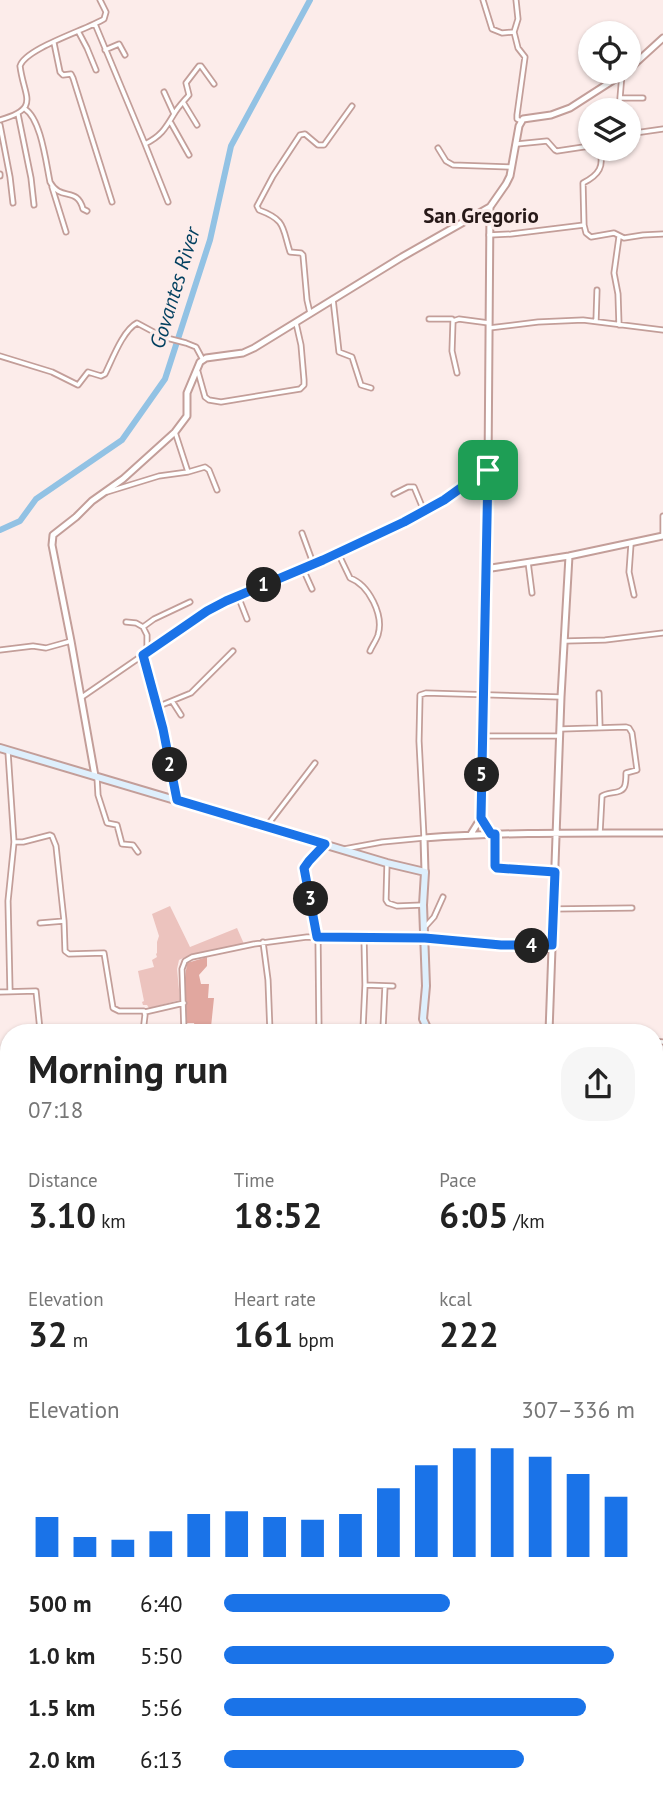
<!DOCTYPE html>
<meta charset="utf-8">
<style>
:root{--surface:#fff;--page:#f6f6f6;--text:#222;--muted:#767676;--accent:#1a73e8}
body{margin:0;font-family:"PT Sans",sans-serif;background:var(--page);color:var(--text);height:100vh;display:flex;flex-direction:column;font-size:26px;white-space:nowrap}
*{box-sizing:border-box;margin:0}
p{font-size:23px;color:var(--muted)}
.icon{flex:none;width:38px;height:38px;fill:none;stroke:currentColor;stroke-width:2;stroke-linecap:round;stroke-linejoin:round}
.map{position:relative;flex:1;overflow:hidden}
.drawer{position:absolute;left:0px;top:1024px;width:663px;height:779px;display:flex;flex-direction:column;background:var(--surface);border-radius:28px 28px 0 0;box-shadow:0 2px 5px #0004}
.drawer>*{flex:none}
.tools{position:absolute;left:578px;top:21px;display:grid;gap:14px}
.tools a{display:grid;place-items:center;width:63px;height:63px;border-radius:50%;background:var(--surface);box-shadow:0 2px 5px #0004;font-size:35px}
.pin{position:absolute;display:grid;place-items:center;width:60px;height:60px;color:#fff;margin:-30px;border-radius:14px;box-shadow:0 4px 10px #0006}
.km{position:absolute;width:35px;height:35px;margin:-18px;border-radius:50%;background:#222;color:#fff;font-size:19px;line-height:35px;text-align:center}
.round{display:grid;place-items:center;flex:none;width:74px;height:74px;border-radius:28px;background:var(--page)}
.summary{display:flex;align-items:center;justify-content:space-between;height:119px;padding:0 28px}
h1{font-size:38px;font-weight:600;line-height:52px}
.figures{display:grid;grid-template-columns:repeat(3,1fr);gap:10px;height:119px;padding:7px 28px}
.figures div{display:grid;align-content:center}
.figures b{font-size:35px;font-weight:600}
.figures small{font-size:19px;font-weight:400}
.figures p{font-size:19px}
.chart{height:196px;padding:14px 28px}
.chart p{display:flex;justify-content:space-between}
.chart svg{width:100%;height:126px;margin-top:7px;stroke:var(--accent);stroke-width:6}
ul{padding:0 28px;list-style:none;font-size:23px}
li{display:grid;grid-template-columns:112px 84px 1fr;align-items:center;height:52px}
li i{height:18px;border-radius:9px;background:var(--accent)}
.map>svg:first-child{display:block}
.green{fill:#ecc3be}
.forest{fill:#e1a79f}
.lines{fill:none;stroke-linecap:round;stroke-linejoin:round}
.river{stroke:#92c2e4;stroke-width:6}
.minor-casing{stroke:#c39e99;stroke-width:7}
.tertiary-casing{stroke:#c39e99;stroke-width:9}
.secondary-casing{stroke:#c39e99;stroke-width:10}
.minor{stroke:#fff;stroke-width:3.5}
.tertiary{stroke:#fff;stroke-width:5}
.secondary{stroke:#deeffc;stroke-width:6}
.route-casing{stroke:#fff;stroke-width:14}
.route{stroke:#1a73e8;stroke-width:9}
.labels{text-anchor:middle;stroke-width:6;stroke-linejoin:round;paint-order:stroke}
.neighbourhood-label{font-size:21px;font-weight:bold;fill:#271918;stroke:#fcecea}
.water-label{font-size:21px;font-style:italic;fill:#003f5f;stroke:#fcecea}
</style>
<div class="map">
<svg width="663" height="1802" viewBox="0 0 663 1802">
<rect width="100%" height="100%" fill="#fcecea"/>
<path class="green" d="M170,906L190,947L237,928L244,944L183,958L179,960L177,969L180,1000L149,1008L147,1005H143L142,1002L144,1001L138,971L154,967L152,960L157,957L156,954L157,953V942L159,936L152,914Z"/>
<path class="forest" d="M207,957V966L199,975L201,984H209L208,998H214L211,1027H195L194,1023H186L185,978L187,963Z"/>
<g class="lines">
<path class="river" d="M0,530L20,521L36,499L122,440L165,379L210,240L231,146L310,0
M654,1123L663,1132
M654,1221L663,1200
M654,1641H663
M387,1794L388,1802"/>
<g class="minor-casing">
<path id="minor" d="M483,0L492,29L502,33L514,32L518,48L525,57L517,115V119L521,121
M95,24L145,144
M78,31L87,48L96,70
M514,32L518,19L516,0
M54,43L60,72L63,75L71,74L73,78L112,202
M105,50L119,44L125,55
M164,92L174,114
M620,98H643
M183,102L197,125
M25,109C41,119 46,163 50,182C61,202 77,186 83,209L87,211
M619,110L622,74
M18,114L31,178L34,205
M0,120C41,108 24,98 20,66C26,48 86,30 104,19L106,12L100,0
M171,123L189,155
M0,125L10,177L13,203
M628,134L663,129
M517,144L547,141L555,150L557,151L590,146
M438,148L446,161L453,165L511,167
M0,174V176
M52,187L66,232
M168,202L145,144C161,136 165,129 174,114C178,107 184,101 189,95L186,83L199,66H201L214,84
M584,225L586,233L591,237L614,233L624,238L643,235L663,234
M489,235L511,234L584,225L583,183C599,175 605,166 599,149
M333,299L339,352L352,357L361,385L371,388
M310,313L307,300L303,255L301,253L290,252C282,227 286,220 259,210L257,206L273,176L300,135L305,134L318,145H324L352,106
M429,319H452
M596,321L597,290
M619,325L618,294L614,273L619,237
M489,328L538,322L583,320L663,330
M0,356L52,372L78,385L88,372L101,376L105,374C112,360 123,330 137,323L163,337L186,343L196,347L203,360
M198,372L205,397L209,400L221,402L300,389L304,385V380L301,345L296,323
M457,373L452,351L453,321L459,319L489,323
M175,432L188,472
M107,492L159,476L188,472L205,467L209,470L217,490
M394,494L408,487H414L424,511
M663,516V535
M302,533L313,563
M631,544L629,572L634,595
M338,553L350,578C369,585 384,615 378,635C376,641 372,646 370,651
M528,562L532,593
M303,569L312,589
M238,596L247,619
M126,622L136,623L143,627
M565,641L605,640L663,633
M0,650L33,646L46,648L71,641
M147,652V635L143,627L154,619L190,602
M143,655L163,729L176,800
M599,693L600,728
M82,697L207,611L226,601L323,560L404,522L444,500L476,477L488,470
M172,701L181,715
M157,707L191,693L233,651
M561,729L626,727L629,728L632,733L637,770L626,773C626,777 626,781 625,785C623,795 608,791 602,796L600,833
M483,736H560
M8,752L14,842L8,901L10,991
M97,777L98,795L107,823L117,825L122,844L133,845L138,852
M266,827L315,763
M495,835L493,864L497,868L555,872
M14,842H23L50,835L52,836L56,846L64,921L65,951L69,954L104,953L113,1008L119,1011H144L145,1015L143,1032
M344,849L382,842L424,838L419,741L420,695L426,693L561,697
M387,863L386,900L388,903L397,906L423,905
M553,909L632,908
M40,923L64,921
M425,927L434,917L443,897
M263,942L268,980L270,1032
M365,985L393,986
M0,992L36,991L40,1030L71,1028L78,1030L100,1032
M145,1012L184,1003
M363,1029L365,985L364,937
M383,1029L385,986
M319,1031L318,937L305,868V865L323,846
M184,1032L182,969L185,961L192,957L254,944L307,937L426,938L501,945H552
M654,1041L663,1042
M654,1104L663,1111
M0,1185H9
M0,1313L5,1267
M0,1327H9
M654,1370H663
M0,1577L9,1583
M0,1707H9
M87,1794V1802
M301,1802L316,1794
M481,1802L482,1794"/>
</g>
<g class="tertiary-casing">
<path id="tertiary" d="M628,70L663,38
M485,569L569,556L663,536
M95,776L71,641L52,545L53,535L76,517L92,501L123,479L175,432L187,416V393L200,362L206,358L243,353L254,348L402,257L490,207L506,184L510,176L519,126L523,119L551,115L570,108L626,72
M481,818L491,834
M471,834L481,818L482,771L488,470L490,207
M425,872L424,838C503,832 583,833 663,833
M428,1030L466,1032
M549,1032L561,697L569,556
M0,1448H9
M654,1651H663"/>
</g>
<g class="secondary-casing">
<path id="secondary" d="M0,748L387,863L425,872L423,905L426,986L423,1019L428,1030H383L297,1032
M0,1265H9
M192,1794L193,1802"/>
</g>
<use href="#minor" class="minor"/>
<use href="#tertiary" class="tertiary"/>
<use href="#secondary" class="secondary"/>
</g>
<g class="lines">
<g class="route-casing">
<path id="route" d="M488,470L481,818L491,834H495V866L497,868L555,872L552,945H501L425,938L317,937L304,868L309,861L325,844L177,800L163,729L143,655L207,611L226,601L323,560L404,522L444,500L476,477Z"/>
</g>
<use href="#route" class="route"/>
</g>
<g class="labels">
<g class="neighbourhood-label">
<text x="481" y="223">San Gregorio</text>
</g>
<g class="water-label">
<text transform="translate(175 288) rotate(-73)" y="7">Govantes River</text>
</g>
</g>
</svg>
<div class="tools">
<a><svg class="icon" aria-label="locate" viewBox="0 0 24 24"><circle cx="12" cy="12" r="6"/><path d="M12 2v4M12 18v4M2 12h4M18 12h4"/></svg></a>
<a><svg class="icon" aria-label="layers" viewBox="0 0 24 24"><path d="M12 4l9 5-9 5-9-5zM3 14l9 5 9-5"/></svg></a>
</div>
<div class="pin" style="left:488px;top:470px;background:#1e9e55"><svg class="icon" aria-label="arrive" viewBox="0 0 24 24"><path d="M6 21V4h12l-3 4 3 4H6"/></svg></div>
<b class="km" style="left:264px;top:585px">1</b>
<b class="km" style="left:170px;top:765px">2</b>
<b class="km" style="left:311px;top:899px">3</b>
<b class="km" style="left:532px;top:946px">4</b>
<b class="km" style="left:482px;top:775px">5</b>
<section class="drawer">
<div class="summary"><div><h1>Morning run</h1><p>07:18</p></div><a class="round"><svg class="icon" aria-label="share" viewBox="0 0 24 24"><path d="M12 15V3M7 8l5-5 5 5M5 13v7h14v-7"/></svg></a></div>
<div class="figures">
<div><p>Distance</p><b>3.10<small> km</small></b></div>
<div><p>Time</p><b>18:52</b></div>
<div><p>Pace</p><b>6:05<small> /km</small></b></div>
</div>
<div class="figures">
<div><p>Elevation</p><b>32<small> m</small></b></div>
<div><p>Heart rate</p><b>161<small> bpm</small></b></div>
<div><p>kcal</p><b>222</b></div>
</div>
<div class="chart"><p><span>Elevation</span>307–336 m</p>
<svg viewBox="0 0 160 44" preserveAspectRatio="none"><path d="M5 44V30M15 44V37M25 44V38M35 44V35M45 44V29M55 44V28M65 44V30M75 44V31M85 44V29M95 44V20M105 44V12M115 44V6M125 44V6M135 44V9M145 44V15M155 44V23"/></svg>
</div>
<ul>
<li><b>500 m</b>6:40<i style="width:55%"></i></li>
<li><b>1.0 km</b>5:50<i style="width:95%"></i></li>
<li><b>1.5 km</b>5:56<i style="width:88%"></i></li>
<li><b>2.0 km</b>6:13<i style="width:73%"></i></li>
</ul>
</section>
</div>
